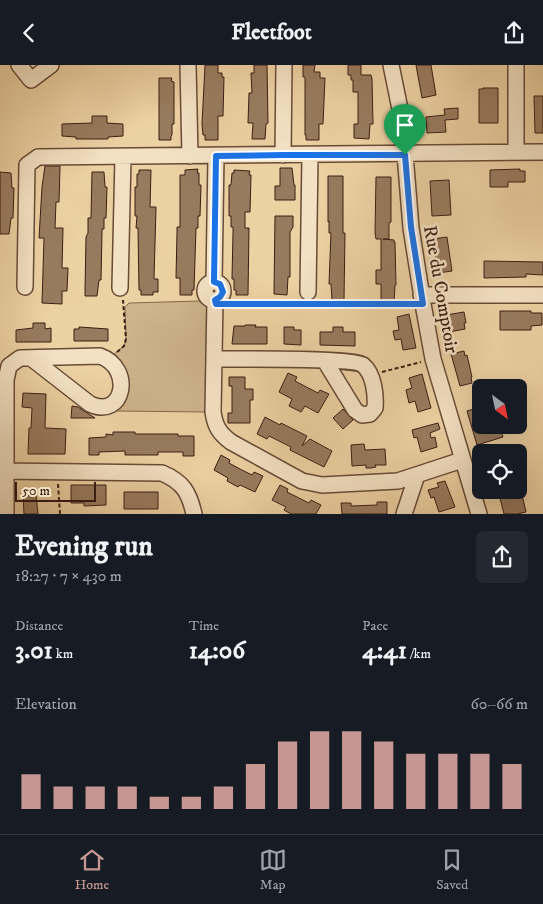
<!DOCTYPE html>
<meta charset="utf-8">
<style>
:root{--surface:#171b24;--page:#242831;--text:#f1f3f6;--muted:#9ea1a6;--line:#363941;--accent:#c59692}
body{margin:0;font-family:"IM FELL DW Pica",serif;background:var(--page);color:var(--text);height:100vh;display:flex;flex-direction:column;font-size:19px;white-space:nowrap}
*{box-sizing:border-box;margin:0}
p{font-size:16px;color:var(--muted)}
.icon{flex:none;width:28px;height:28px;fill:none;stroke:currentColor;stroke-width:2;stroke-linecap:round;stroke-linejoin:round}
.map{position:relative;height:449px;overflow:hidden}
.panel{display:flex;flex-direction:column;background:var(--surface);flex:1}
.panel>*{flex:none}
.needle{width:32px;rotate:147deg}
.controls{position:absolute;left:472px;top:314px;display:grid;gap:10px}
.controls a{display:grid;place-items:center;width:55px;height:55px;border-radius:8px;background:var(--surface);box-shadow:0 5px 20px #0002;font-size:25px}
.scale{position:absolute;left:15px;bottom:12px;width:81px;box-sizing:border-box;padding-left:5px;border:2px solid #3c1e13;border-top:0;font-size:14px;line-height:18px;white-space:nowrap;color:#3c1e13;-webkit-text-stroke:4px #f3e1c3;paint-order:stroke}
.pin{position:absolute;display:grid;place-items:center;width:42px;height:42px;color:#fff;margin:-51px -21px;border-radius:50% 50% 50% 0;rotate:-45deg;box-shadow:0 0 5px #0007}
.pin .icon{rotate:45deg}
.round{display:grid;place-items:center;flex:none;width:52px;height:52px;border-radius:8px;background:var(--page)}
.summary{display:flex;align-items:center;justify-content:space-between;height:85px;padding:0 15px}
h1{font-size:28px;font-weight:800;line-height:38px}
.metrics{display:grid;grid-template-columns:repeat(3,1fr);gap:8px;height:85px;padding:5px 15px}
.metrics div{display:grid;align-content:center}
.metrics b{font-size:25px;font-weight:800}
.metrics small{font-size:14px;font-weight:400}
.metrics p{font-size:14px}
.chart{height:140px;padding:10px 15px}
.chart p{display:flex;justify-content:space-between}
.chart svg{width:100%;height:90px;margin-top:5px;stroke:var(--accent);stroke-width:6}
header{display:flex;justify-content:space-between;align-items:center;height:65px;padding:0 15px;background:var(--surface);font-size:22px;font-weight:800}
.menu{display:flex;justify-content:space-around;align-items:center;height:70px;border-top:1px solid var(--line);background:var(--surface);font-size:14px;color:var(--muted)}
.menu a{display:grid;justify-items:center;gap:2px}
.menu .selected{color:var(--accent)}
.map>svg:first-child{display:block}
.green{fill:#ceb38b;stroke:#85684f}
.building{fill:#987b5e;stroke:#3c1e13}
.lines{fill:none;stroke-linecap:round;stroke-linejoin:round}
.minor-casing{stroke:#684b37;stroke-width:18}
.path{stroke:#3c1e13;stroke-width:2;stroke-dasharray:4 2.5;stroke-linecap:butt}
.minor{stroke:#f3e1c3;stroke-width:15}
.route-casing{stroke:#fff;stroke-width:10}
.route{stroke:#1a73e8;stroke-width:6}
.labels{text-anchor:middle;stroke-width:5;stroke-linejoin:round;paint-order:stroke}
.street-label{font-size:19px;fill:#3c1e13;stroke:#f3e1c3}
</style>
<header><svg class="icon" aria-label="back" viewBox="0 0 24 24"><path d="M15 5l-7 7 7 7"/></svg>Fleetfoot<svg class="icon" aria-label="share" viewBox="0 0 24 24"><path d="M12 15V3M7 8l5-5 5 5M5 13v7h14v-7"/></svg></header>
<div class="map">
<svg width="543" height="449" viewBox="0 0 543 449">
<rect width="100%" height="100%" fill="#ecd1a3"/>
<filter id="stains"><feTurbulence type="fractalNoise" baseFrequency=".004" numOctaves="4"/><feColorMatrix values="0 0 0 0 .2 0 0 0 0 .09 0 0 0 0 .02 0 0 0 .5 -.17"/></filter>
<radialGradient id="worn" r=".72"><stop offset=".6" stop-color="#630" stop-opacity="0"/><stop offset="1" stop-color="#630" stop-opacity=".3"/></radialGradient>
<path class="green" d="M200,236L208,241L206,347L117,346L110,342L121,325L108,294L124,281L126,274L125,242L129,238Z"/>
<path class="building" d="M205,0H218V8H222V12H224L223,51H218V75H205V70H203L202,59Z
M254,0H267L268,58L266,59L265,74H252L253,58H248L249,28H252L251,8H254Z
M303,0H315L314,7H320V13H325L323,59H319V75H306V70H305V12H303Z
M348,0H361V10H371L372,14L373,59H370L369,74L354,73V59H358V27H353V15H351V10H348Z
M416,0H431L436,30L422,33Z
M159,13H172L171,16L174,17V59H172V70L171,71V75H159Z
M483,23H498V58H479V24H483Z
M534,31H543V68H535Z
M458,43V54L445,55L446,67L427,68L426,52L445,50L444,44Z
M92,51H107V58L123,59V71L108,72V74H76V72L62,71V59L92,58Z
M45,101H60L59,137H56L55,163H63L62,203H68L67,226H62V239L42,238L44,173H39L42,122Z
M280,103H292L294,120H295V135H275V121H280Z
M198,104L197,108H199V120H201L200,151H198V163H196L194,225H192V230H180V213H176L177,168V162H180V110H185V105Z
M520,104V106H525V117H508V122H490V105Z
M139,105H151L150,142H156L154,214H158V227H153V230H141V225H139L138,163H136L137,151H135V122H137V109H139Z
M234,105L250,106L249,110H251L250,147H245V163H249L248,230H236V225H234V214H232L233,167V162H231V151H229V120H231L232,108H234Z
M0,107L11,108L12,123H14L13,153H11L9,169H0Z
M92,107H104L105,122H107L106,153H104V164H102V168L101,215H99L97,231H85V226L86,172L88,168V153H91Z
M328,111H343V168H345L344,235H332L331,219H329L331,168H329V156L328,157Z
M376,112H391V157L389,158V174H383L394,175V177H395L396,220H395L394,237H381V219H376V205H381V174H376L375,168Z
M449,115L451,150L432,151L430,116Z
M275,151H293V162L290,167V212H288L287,230L274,229Z
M447,172L452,206L438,208L433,174Z
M484,196L543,197V210L526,209V212L484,213Z
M500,246H531V248H542V260L531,261V265H500Z
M464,247L466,258H464L465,264L449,267L446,250Z
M409,249L416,283L403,285L401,274L395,275L393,266L399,265L397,252Z
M33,258H45V264L51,263V277H16V265L33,263Z
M245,260H256L255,262H267V279H232L234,261H245Z
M79,262L108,264V276H74V264H79Z
M284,262H294V265H301V280L284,279Z
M333,262H343V267H355V281L320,280V267H333Z
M464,286L465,291L467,290L472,312H471L472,318L460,321L451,289Z
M288,308L297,312L295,316L318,328L320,325L329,329L318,348L305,341L301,347L289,341L292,334L279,327Z
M422,309L431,343L418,347L415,336L409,338L406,325L412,323L409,313Z
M229,312H245V324H253V335H250V358H228V348H232V321H229Z
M23,328L46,329L45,363L66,364L65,389H28L29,363H31L32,343L22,342Z
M72,341L78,342L95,353H71Z
M481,342V360H499L503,372L477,380L467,346Z
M343,344L353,355L343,364L333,353Z
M265,352L280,360L281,358L307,371L302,381L310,374L332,386L324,402L290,385L291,382L269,371L267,374L257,369Z
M438,358L440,364L430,368L431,373L435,372L437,382L421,387L417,372L414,373L412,365Z
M113,367H135V369H178V371H194V391H183V387H158V390H125V386L99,387V390H89V373L106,372V369L113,370Z
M364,379L365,385L385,384L386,400H375L376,402L371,403H366V400L352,401L351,380Z
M221,390L230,395L229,398L240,404L252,410L254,407L263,411L255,427L240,420L238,422L227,416L228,413L214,405Z
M445,416L455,442L439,447L434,432L431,433L428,425L439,422L437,418Z
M71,420H106V440L84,441V438H71Z
M280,420L288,424L287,427L309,438L311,435L321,440L316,449H291L284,445L286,442L272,435Z
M498,425H521L526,447L517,449H504Z
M124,427H158V444H124Z
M36,430L38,449H24L23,431Z
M377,437H387V449H342L341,438H351V441L377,440Z"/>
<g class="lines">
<g class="minor-casing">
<path id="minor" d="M19,0L31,15L51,0
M188,0L190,91
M391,0L400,44L405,89L411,163L423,239L433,294L479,449
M516,87V0
M283,90L284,0
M214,217L216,91
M205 226a9 9 0 1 1 18 0a9 9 0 1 1-18 0Z
M25,222L27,100L38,92L543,87
M120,223L123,92
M308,227L310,90
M421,230H543
M215,235L213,347C215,361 219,368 231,377L302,416L322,420L398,416L462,395
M215,294C235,294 355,293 363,300C374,309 376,330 375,343L370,349L362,350L355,345L325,296
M0,406L162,408C183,417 189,427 194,449
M6,449V315L9,301L20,293L100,291C134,303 124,355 90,339L31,293
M404,449L417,410"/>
</g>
<path class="path" d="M228,239H303
M313,239H410
M117,287L124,281L126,274L123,235
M382,307L421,297
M58,419L60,449"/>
<use href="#minor" class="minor"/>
</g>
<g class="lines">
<g class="route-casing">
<path id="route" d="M283,90H405L411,162L423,239H216L215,235L220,232L223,227L220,219L214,217L216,91Z"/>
</g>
<use href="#route" class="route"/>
</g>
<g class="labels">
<g class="street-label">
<text transform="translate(442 224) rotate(80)" y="7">Rue du Comptoir</text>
</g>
</g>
<rect width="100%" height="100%" filter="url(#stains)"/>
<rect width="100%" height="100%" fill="url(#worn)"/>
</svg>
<div class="controls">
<a><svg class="needle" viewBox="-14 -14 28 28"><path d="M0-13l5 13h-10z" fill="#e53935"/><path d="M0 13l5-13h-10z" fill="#9ea1a6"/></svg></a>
<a><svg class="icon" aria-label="locate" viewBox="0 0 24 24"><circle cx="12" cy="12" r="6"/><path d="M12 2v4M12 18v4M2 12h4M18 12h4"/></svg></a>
</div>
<div class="scale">50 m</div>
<div class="pin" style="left:405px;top:90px;background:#1e9e55"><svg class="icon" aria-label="arrive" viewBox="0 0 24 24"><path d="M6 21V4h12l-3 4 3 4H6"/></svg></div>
</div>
<section class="panel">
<div class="summary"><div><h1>Evening run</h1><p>18:27 · 7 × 430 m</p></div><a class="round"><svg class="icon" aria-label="share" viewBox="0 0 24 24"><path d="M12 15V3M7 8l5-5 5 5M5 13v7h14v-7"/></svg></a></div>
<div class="metrics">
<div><p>Distance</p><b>3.01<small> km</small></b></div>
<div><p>Time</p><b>14:06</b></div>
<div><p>Pace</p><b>4:41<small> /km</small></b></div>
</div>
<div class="chart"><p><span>Elevation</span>60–66 m</p>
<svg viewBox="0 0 160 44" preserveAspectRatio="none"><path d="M5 44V27M15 44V33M25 44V33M35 44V33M45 44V38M55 44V38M65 44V33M75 44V22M85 44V11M95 44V6M105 44V6M115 44V11M125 44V17M135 44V17M145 44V17M155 44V22"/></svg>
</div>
</section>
<nav class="menu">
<a class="selected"><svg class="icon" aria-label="home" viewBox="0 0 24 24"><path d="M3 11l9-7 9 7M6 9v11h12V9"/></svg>Home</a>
<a><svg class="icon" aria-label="map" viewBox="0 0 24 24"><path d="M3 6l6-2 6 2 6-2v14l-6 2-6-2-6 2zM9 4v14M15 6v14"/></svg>Map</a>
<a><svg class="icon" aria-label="saved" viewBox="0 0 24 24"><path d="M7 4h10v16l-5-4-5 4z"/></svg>Saved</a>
</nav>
